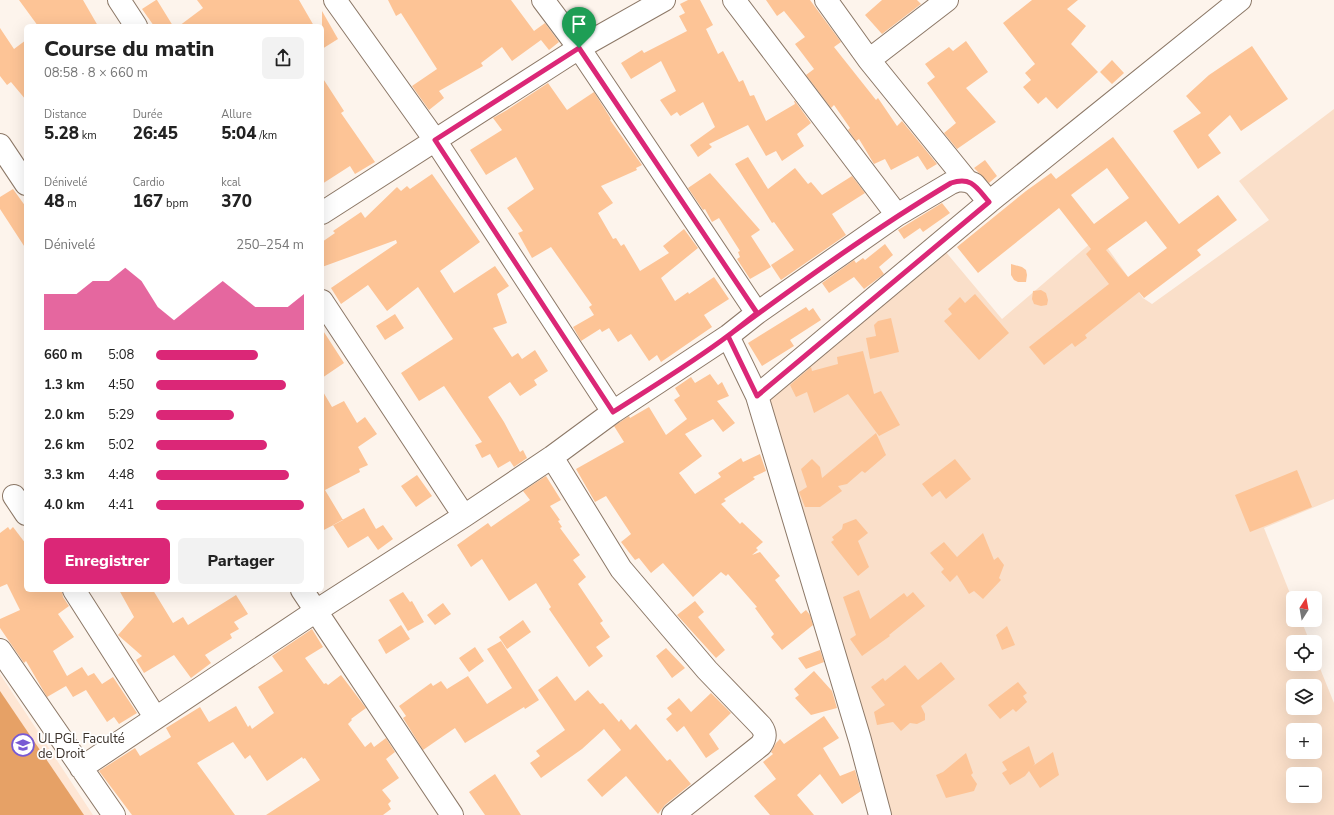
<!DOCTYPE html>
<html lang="fr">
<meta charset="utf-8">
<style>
:root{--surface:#fff;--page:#f2f2f2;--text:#222;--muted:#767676;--accent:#db2777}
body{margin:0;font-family:"Nunito Sans",sans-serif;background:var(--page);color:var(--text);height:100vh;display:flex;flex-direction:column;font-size:15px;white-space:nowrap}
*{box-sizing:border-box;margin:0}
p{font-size:13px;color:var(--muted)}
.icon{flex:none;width:22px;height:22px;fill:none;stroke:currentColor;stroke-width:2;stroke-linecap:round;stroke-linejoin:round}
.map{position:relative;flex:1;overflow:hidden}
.drawer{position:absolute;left:24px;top:24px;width:300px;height:568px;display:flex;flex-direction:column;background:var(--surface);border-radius:6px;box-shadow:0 4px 16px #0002}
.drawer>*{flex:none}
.needle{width:26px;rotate:11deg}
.buttons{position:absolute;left:1286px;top:591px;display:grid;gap:8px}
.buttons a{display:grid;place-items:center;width:36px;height:36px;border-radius:6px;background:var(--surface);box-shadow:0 4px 16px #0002;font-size:20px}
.pin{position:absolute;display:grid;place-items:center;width:34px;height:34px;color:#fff;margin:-41px -17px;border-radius:50% 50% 50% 0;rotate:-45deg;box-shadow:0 0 4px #0007}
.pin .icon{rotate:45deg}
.round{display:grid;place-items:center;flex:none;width:42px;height:42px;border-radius:6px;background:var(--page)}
.head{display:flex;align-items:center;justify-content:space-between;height:68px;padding:0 20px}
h1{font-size:22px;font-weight:800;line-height:30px}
.figures{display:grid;grid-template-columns:repeat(3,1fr);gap:6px;height:68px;padding:4px 20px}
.figures div{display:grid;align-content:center}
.figures b{font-size:17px;font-weight:800}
.figures small{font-size:11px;font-weight:400}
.figures p{font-size:11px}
.chart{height:112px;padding:8px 20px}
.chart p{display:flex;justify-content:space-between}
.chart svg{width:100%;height:72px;margin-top:4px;fill:var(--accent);opacity:.7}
.button{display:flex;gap:8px;margin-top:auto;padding:8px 20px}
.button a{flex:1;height:46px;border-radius:6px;background:var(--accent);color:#fff;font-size:16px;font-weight:800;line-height:46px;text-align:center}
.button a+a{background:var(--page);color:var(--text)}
ul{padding:0 20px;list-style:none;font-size:13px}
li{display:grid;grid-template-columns:64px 48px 1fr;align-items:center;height:30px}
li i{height:10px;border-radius:5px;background:var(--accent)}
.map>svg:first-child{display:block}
.built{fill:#fee6d4}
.green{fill:#fadfc9;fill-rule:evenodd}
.forest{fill:#e6a166}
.building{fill:#fdc496;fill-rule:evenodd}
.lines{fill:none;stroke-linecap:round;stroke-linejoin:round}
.minor-casing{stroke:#8c7867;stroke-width:24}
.minor{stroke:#fff;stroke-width:22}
.route-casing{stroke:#fff;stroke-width:8}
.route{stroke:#db2777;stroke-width:5}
.labels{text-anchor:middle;stroke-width:3.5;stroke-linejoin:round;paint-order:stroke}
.poi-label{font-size:13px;fill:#3a312a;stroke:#fff;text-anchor:start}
</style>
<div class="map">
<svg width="1334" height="815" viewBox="0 0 1334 815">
<rect width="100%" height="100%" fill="#fdf4ec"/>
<path class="built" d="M0,674L93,815H0Z"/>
<path class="green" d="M1334,109V499L1264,528L1293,601V620H1301L1310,642H1293V664H1315V656L1334,703V815H892L767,399L945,251L1002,319L1099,236L1143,298L1152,304L1269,220L1239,181ZM1293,686H1315V708H1293ZM1293,730H1315V752H1293ZM1293,774H1315V796H1293Z"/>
<path class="forest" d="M0,691L84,815H0Z"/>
<path class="building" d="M19,0H83L98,26H38Z
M156,0H157L173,26H154L142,9Z
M197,0H299L314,26H179L203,8Z
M388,0H511L534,31L545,23L559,42L549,50L541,40L512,61L502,47L481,63L483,66L439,91L444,98L429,110L412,86L437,69L401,13L396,16Z
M688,0H700L713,25L706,29L718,54L723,51L739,82L743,80L750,96L754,95L766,121L795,104L794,101H795L811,123L797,134L804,146L782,161L776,151L766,156L748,125L709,144L712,147L698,157L690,145L715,127L703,102L680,116L677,112L671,116L660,100L676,91L661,61L631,79L621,63L642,50L644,53L687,31L679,16L685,13L680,4Z
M766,0H810L841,42L834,47L876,100L878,98L897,126L902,121L937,164L927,170L918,156L891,170L885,159L874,164L859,139L856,141L848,130L850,128L834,105L831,108L806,75L814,69L795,44L805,37L784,11L777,16Z
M882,0H917L921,4L882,34L865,15Z
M1032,0H1078L1067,9L1086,26L1071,44L1098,72L1057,109L1046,97L1038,104L1023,87L1031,80L1025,73L1035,64L1003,23Z
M322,11L338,39L322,49Z
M0,28L14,49L26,40V100L11,82L7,85L0,76Z
M966,41L988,72L966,88L996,122L957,149L944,133L956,123L927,83L935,77L925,64L949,47L953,51Z
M1252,46L1288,99L1241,131L1230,115L1208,135L1221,153L1198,169L1173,131L1201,113L1186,96L1209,75Z
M1112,60L1124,73L1112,84L1100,72Z
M322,77L344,111L341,113L375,162L355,174L350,166L322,184Z
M548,83L567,110L594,92L611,119L610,120L642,165L636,168L637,170L601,186L613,203L598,213L613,239L616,238L621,246L624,244L640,271L669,253L663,246L684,229L698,248L661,278L675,301L688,292L689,294L714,277L729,299L704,315L712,327L661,362L657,355L649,361L631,334L618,342L609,328L602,332L600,329L581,341L573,327L594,315L589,307L592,305L551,247L532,258L518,233L523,231L507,208L534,189L516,157L486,175L470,150L502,130L493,118L507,110Z
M1113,137L1179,224L1218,195L1237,220L1197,250L1201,255L1144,298L1139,292L1085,335L1087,338L1075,347L1072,343L1044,365L1029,347L1109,284L1086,254L1091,249L1059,208L978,273L957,247L1026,191L1051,173L1056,179ZM1107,168L1129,198L1094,224L1071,195ZM1146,221L1167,248L1128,277L1106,250Z
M748,157L768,189L795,168L808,184L811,182L822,195L852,176L865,193L832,214L846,235L781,280L771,265L794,250L774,222L772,223L735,164Z
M985,160L997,176L989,183L974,168Z
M710,173L760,230L751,236L771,267L750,279L737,259L740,257L738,252L740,251L719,218L712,222L705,209L703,210L688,188Z
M432,174L480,242L440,271L454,293L495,266L509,286L497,294L507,323L493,328L512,357L518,353L522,359L535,350L548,371L534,380L537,385L520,396L510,382L488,397L504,422L520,452L523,450L527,458L514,467L510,461L498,468L490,454L482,458L475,445L482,442L444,386L419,401L401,373L453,339L418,287L387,311L368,285L341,304L331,288L397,243L396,240L322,267V242L335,233L333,231L361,212L365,218L397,187L401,191L407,186L410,189Z
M13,189L26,207V249L0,209V197Z
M942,203L950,213L923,232L920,228L904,239L898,230Z
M885,244L893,255L879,267L884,274L864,289L854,277L829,293L822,283L854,260L856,263L863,258L865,260Z
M1011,264L1022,267L1026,270L1027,275L1026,282H1018L1014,280L1011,275Z
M1041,290L1046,293L1048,300L1047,305L1041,306L1034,304L1032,299L1033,291Z
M975,294L1009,333L979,360L944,321L952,314L948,309L960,297L965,303Z
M806,307L809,311L813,308L821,320L790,340L794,346L762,366L748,343Z
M395,314L404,328L385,340L376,326Z
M891,318L899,352L870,359L866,338L876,336L874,325L878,321Z
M322,329L344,363L322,378Z
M863,351L874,394L881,391L900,425L879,436L848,394L814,413L807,392L796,397L790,385L811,367L812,371L838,364L837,357Z
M710,374L718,385L722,382L729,396L717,401L735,423L723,432L713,419L685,434L702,456L679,473L695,494L721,477L718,473L741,458L743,462L760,454L766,471L753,477L755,479L724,499L726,501L721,504L740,524L742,522L763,542L756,548L758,550L752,555L760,552L780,576L775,580L801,614L806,610L810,615L813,625L782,650L771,637L774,634L755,608L757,607L728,574L726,576L721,572L693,597L663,563L651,573L639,558L635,560L621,542L631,534L606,496L595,502L576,469L624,442L614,426L629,416L630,418L649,407L666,435L687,419L674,400L680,396L675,388L691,377L695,383Z
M322,390L332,407L344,401L357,423L365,417L377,434L358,447L368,465L359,469L360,472L325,490L343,520L322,531Z
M876,433L886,455L865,473L862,471L847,484L838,486L842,491L820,507H805L799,492L807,487L801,469L812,459L820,467L822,478Z
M955,459L971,479L946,499L940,491L932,497L922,484Z
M1297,470L1312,507L1250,532L1235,495Z
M417,475L432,496L416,507L401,486Z
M546,476L561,500L550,506L560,520L558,521L562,527L560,528L580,555L573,560L586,577L578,584L603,621L600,623L610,637L596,647L603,656L589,667L549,609L551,607L536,583L509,601L482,559L471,567L457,545L488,523L491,527L530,500L523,491Z
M364,508L376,529L383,525L393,539L378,550L368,536L348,548L333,525Z
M856,519L868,533L858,541L869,567L858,576L831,542L834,540L832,537L842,529L843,524Z
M8,527L10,530L13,527L26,544V590H62L63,597L69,606L58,614L74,637L53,651L67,676L82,667L88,676L94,673L102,684L113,677L137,713L119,724L114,717L107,722L86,690L73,697L66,686L47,697L26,661L24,663L0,628V619L20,610L7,584L0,587V533Z
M983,533L994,560L998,557L1004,565L999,578L1001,580L983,599L974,591L969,594L957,575L950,582L941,572L944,569L930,553L944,542L957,557Z
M119,590H153L173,623L183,617L188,625L236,595L248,614L234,622L239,629L230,634L232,638L205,655L211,663L191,678L174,655L144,673L136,660L142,656L118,635L134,617Z
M859,590L870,619L904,593L907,597L913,592L925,606L889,635L890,636L862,656L850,639L856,635L843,597Z
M403,592L410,602L412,601L424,622L408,631L389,600Z
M695,601L704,612L698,617L725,650L716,658L677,615Z
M443,603L451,614L435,625L427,615Z
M523,620L531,632L507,649L499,637Z
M401,625L410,639L386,654L378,640Z
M1007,626L1015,645L1002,650L996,635Z
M312,629L323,647L305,658L324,684L326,683L328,685L341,675L366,708L351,719L352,720L348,724L365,747L371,742L374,747L386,738L395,752L386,759L399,778L382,790L391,801L388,804L391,809L383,815H266L320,780L305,758L303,759L302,757L267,781L250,755L245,759L233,742L197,763L235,815H132L99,771L135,748L140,756L171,737L166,728L200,707L209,722L236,706L248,727L250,725L252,729L274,713L258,687L283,671L272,656Z
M501,641L539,700L525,709L524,707L465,743L455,728L423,750L403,718L406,716L399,706L431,683L433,686L441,681L447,689L468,676L487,704L512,688L487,649Z
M475,647L484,661L469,672L459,658Z
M666,648L685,668L672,678L656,656Z
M820,650L824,662L806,669L798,658Z
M941,662L955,679L921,706L925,714V720L917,724L910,723L901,731L893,722L877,725L874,712L885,705L871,687L883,678L885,681L905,665L918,680Z
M814,671L832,691L837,708L811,715L795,698L799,695L794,689Z
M557,676L575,701L588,690L600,704L603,703L619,722L621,719L630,730L636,724L667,761L670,759L691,784L665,805L658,814L626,776L602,797L587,780L621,750L604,729L582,749L541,778L530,763L540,756L536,751L565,730L538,690Z
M1018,682L1027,693L1023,696L1027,702L1016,712L1013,709L1000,719L988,705Z
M711,693L731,713L709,734L719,749L706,758L684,726L677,732L666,719L672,714L667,708L679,698L691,712Z
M824,716L839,738L823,748L840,776L855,770L861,791L842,804L820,774L797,795L814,815H770L754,796L776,779L763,762L773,754L771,752L776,743L780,739L784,744Z
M1029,746L1035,764L1033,766L1053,752L1059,775L1040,788L1029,771L1025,776L1010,785L1002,773L1007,770L1002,762Z
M966,753L973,773L971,775L977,784L974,791L946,798L936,775L943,772Z
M495,774L504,788L521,815H485L469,792Z"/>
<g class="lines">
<g class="minor-casing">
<path id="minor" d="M119,0L136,26
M335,0L435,140L613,412
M543,0L579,48L757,313
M734,0L897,215
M826,0L869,60L967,181L974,184L989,202L1240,0
M869,60L947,0
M0,145L26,184
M322,213L579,48L664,0
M322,301L464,516
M728,336L757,396L860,740L880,815
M757,396L989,202
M552,457L621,569L707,670L761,726C766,733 766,737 761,745L673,815
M14,496L26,514
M74,590L155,717
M302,590L452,815
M0,650L114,815
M81,768L316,611L464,516L552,457L613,412L728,336L757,313L897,215L951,183L959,180L967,181"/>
</g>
<use href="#minor" class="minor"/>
</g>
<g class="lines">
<g class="route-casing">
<path id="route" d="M579,48L757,313L728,336L757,396L989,202C977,188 972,176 951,183C874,229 801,282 729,335C692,363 652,387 613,412L435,140L579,48"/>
</g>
<use href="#route" class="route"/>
</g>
<defs>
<g id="university-ring" transform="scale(1.15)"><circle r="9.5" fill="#fff" stroke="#785ad4" stroke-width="1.5"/><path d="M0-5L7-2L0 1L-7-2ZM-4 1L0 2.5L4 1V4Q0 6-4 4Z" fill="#785ad4"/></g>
</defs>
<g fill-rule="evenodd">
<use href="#university-ring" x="23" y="745"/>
</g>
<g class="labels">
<g class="poi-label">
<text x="38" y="743">ULPGL Faculté<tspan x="38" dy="15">de Droit</tspan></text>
</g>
</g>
</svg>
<div class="buttons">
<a><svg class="needle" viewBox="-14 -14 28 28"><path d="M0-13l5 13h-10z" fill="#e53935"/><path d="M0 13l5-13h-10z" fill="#767676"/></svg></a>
<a><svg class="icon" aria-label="locate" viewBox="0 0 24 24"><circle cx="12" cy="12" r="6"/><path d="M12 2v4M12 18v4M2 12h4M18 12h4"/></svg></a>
<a><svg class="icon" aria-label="layers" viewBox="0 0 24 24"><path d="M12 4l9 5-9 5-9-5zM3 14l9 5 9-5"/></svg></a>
<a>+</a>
<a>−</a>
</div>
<div class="pin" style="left:579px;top:48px;background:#1e9e55"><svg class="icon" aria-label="arrive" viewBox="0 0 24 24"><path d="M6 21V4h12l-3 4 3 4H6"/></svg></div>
<section class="drawer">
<div class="head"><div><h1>Course du matin</h1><p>08:58 · 8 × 660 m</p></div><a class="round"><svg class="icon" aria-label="share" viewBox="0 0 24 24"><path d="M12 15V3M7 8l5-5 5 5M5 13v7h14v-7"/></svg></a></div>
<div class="figures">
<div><p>Distance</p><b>5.28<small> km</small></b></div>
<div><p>Durée</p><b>26:45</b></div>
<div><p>Allure</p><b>5:04<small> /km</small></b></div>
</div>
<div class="figures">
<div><p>Dénivelé</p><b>48<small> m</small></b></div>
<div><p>Cardio</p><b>167<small> bpm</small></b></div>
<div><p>kcal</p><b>370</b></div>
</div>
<div class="chart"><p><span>Dénivelé</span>250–254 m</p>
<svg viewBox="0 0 160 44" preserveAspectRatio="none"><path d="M0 44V22L10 22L20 22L30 14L40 14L50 6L60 14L70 30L80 38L90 30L100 22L110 14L120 22L130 30L140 30L150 30L160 22V44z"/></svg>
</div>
<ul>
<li><b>660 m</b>5:08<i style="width:69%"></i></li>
<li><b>1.3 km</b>4:50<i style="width:88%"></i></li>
<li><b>2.0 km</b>5:29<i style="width:53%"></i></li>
<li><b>2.6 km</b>5:02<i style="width:75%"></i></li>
<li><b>3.3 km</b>4:48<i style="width:90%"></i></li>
<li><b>4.0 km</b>4:41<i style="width:100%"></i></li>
</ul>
<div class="button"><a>Enregistrer</a><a>Partager</a></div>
</section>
</div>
